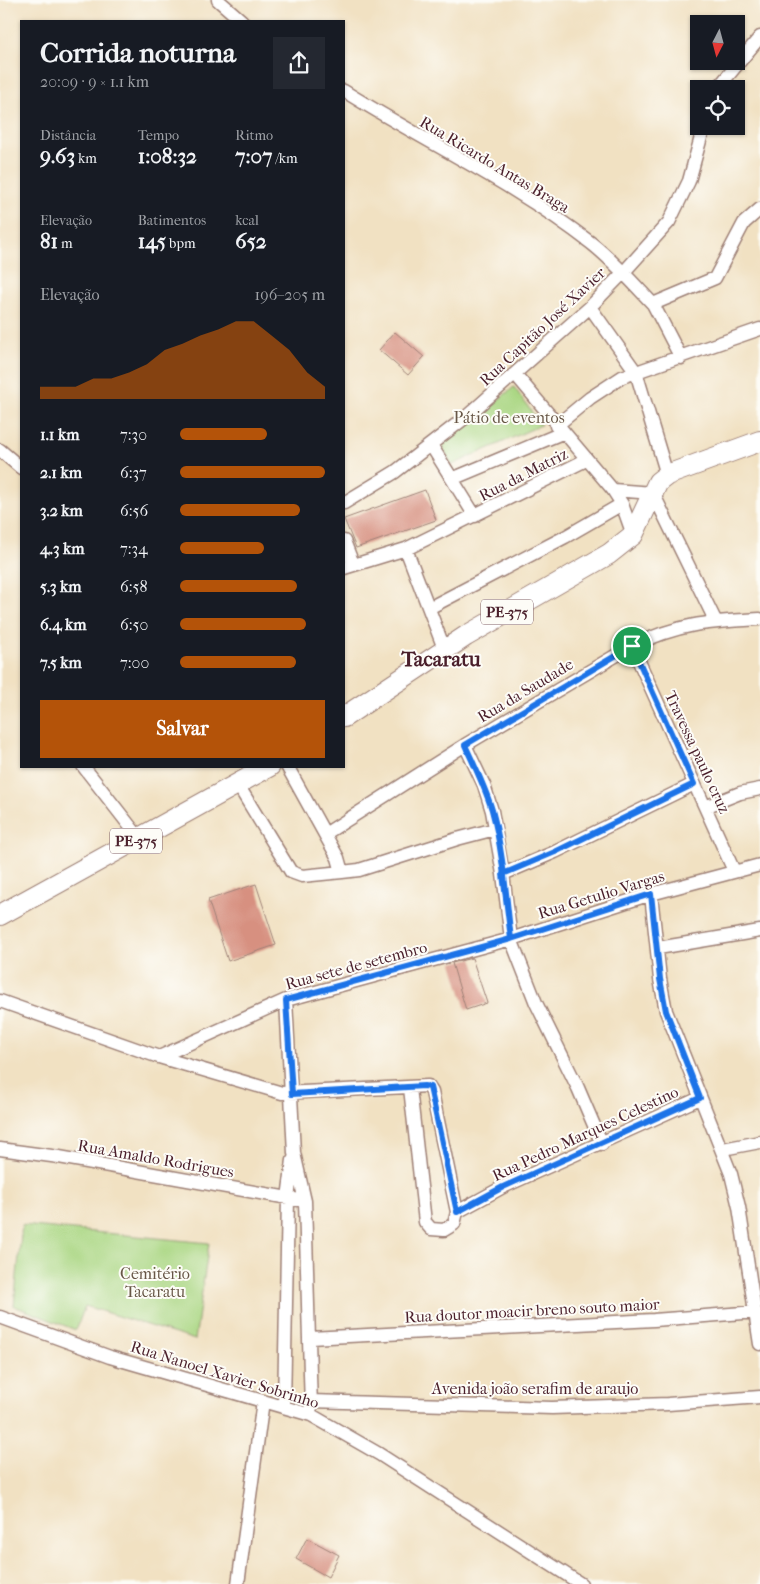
<!DOCTYPE html>
<html lang="pt">
<meta charset="utf-8">
<style>
:root{--surface:#171b24;--page:#242831;--text:#f1f3f6;--muted:#9ea1a6;--accent:#b45309}
body{margin:0;font-family:"IM FELL French Canon",serif;background:var(--page);color:var(--text);height:100vh;display:flex;flex-direction:column;font-size:19px;white-space:nowrap}
*{box-sizing:border-box;margin:0}
p{font-size:16px;color:var(--muted)}
.icon{flex:none;width:28px;height:28px;fill:none;stroke:currentColor;stroke-width:2;stroke-linecap:round;stroke-linejoin:round}
.map{position:relative;flex:1;overflow:hidden}
.sheet{position:absolute;left:20px;top:20px;width:325px;height:748px;display:flex;flex-direction:column;background:var(--surface);border-radius:0px;box-shadow:0 1px 4px #0004}
.sheet>*{flex:none}
.needle{width:32px;rotate:186deg}
.controls{position:absolute;left:690px;top:15px;display:grid;gap:10px}
.controls a{display:grid;place-items:center;width:55px;height:55px;border-radius:0px;background:var(--surface);box-shadow:0 1px 4px #0004;font-size:25px}
.pin{position:absolute;display:grid;place-items:center;width:42px;height:42px;color:#fff;margin:-21px;border:2px solid #fff;border-radius:50%;box-shadow:0 1px 5px #0007}
.round{display:grid;place-items:center;flex:none;width:52px;height:52px;border-radius:0px;background:var(--page)}
.summary{display:flex;align-items:center;justify-content:space-between;height:85px;padding:0 20px}
h1{font-size:28px;font-weight:700;line-height:38px}
.stats{display:grid;grid-template-columns:repeat(3,1fr);gap:8px;height:85px;padding:5px 20px}
.stats div{display:grid;align-content:center}
.stats b{font-size:21px;font-weight:700}
.stats small{font-size:14px;font-weight:400}
.stats p{font-size:14px}
.chart{height:140px;padding:10px 20px}
.chart p{display:flex;justify-content:space-between}
.chart svg{width:100%;height:90px;margin-top:5px;fill:var(--accent);opacity:.7}
.button{display:flex;gap:10px;margin-top:auto;padding:10px 20px}
.button a{flex:1;height:58px;border-radius:0px;background:var(--accent);color:#fff;font-size:20px;font-weight:700;line-height:58px;text-align:center}
ul{padding:0 20px;list-style:none;font-size:16px}
li{display:grid;grid-template-columns:80px 60px 1fr;align-items:center;height:38px}
li i{height:12px;border-radius:6px;background:var(--accent)}
.map>svg:first-child{display:block}
.green{fill:#abd784;stroke:#7a7b58}
.building{fill:#d79080}
.lines{fill:none;stroke-linecap:round;stroke-linejoin:round}
.minor-casing{stroke:#9e8076;stroke-width:15}
.primary-casing{stroke:#9e8076;stroke-width:22}
.minor{stroke:#fff;stroke-width:12}
.primary{stroke:#fff;stroke-width:20}
.route-casing{stroke:#fff;stroke-width:10}
.route{stroke:#1a73e8;stroke-width:6}
.labels{text-anchor:middle;stroke-width:4;stroke-linejoin:round;paint-order:stroke}
.shield{fill:#fdfcf7;stroke:#806168;stroke-width:1}
.shield-label{font-size:15px;font-weight:bold;fill:#4a1f2b}
.street-label{font-size:16px;fill:#4a1f2b;stroke:#fdfcf7}
.park-label{font-size:16px;fill:#675646;stroke:#fdfcf7}
.district-label{font-size:21px;font-weight:bold;fill:#4a1f2b;stroke:#fdfcf7}
</style>
<div class="map">
<svg width="760" height="1584" viewBox="0 0 760 1584">
<rect width="100%" height="100%" fill="#fdfcf7"/>
<filter id="ink" filterUnits="userSpaceOnUse"><feTurbulence type="fractalNoise" baseFrequency=".02" numOctaves="2"/><feDisplacementMap in="SourceGraphic" scale="10" xChannelSelector="R" yChannelSelector="G"/><feConvolveMatrix kernelMatrix="1 2 1 2 8 2 1 2 1" color-interpolation-filters="sRGB"/></filter>
<filter id="wash" filterUnits="userSpaceOnUse"><feTurbulence type="fractalNoise" baseFrequency=".0096" numOctaves="4" result="noise"/><feDisplacementMap in="SourceGraphic" scale="20" xChannelSelector="R" yChannelSelector="G"/><feGaussianBlur stdDeviation="1.12" result="paint"/><feColorMatrix in="noise" values="0 0 0 0 0 0 0 0 0 0 0 0 0 0 0 0 0 1.4 0 .05"/><feComposite in="paint" operator="in"/></filter>
<g filter="url(#wash)">
<rect width="100%" height="100%" fill="#f1e1c2"/>
<path class="green" d="M514,387L541,425L452,465L441,445Z
M22,1225L209,1243L195,1340L85,1306L76,1330L14,1306Z"/>
<g id="blocks">
<path class="building" d="M395,332L424,357L408,375L379,350Z
M425,490L436,520L356,548L344,519Z
M256,884L276,945L228,961L208,900Z
M472,958L487,1003L466,1010L452,963Z
M307,1538L339,1555L328,1577L296,1559Z"/>
</g>
</g>
<g filter="url(#ink)">
<use href="#blocks" fill-opacity="0" stroke="#9e8076" stroke-width="1"/>
<g class="lines">
<g class="minor-casing">
<path id="minor" d="M218,0L242,21
M717,89L760,37
M344,91C425,142 514,183 591,243C614,261 633,283 653,304L715,278L744,223L760,209
M653,304L681,358
M590,307L636,372L667,475
M515,374L613,490L622,504L633,535
M556,426L590,398L622,377L760,329
M431,445L475,516
M0,450L21,468
M452,479L562,433
M613,490L653,493L715,620
M344,503L395,472L466,417L590,307L624,272L669,222L689,181L704,126
M344,541L353,564
M406,549L445,651
M344,568L406,549L586,460
M429,608L565,537L622,504
M632,646L734,871
M465,745L484,785L492,811L503,874L511,939L536,1003L578,1088L602,1144
M83,766L140,839
M287,766L338,858L342,872L359,870L457,839L495,829
M238,785L291,872L302,876L342,872
M705,807L740,793L760,789
M325,834L465,745L632,646C680,623 708,622 760,619
M503,874L555,852L694,784
M651,894L660,979L666,1011L731,1174L739,1207L760,1344
M658,948L760,931
M286,1000L294,1153L305,1201L311,1408
M0,1001L159,1057L282,1093L428,1086L432,1092L457,1212L454,1224L444,1230L431,1229L425,1222L410,1088
M159,1057L286,1000L511,939L651,894L760,865
M0,1149L59,1157L305,1201
M723,1149L760,1142
M457,1212L503,1187L700,1098
M0,1317L110,1357L311,1415L379,1454L581,1584
M310,1338L654,1320L756,1312
M310,1401L552,1408L668,1404L760,1397
M284,1407L288,1198L293,1160
M238,1584L263,1401"/>
</g>
<g class="primary-casing">
<path id="primary" d="M344,717L466,636L609,554L633,535L658,482L667,475L760,441
M0,915L270,766"/>
</g>
<use href="#minor" class="minor"/>
<use href="#primary" class="primary"/>
</g>
</g>
<g class="lines" filter="url(#ink)">
<g class="route-casing">
<path id="route" d="M632,646L465,745C475,767 485,787 492,810C503,850 506,897 511,939L286,1000L292,1094L424,1086L430,1087L457,1212L503,1187L700,1098L666,1011L660,979L651,894L511,939L503,874L555,852L694,784L632,646"/>
</g>
<use href="#route" class="route"/>
</g>
<g class="labels">
<g class="shield">
<rect x="481" y="599.5" width="52" height="25" rx="4"/>
<rect x="110" y="828.5" width="52" height="25" rx="4"/>
</g>
<g class="shield-label">
<text x="507" y="617">PE-375</text>
<text x="136" y="846">PE-375</text>
</g>
<g class="street-label">
<text transform="translate(495 164) rotate(31)" y="6">Rua Ricardo Antas Braga</text>
<text transform="translate(542 326) rotate(-43)" y="6">Rua Capitão José Xavier</text>
<text transform="translate(523 474) rotate(-27)" y="6">Rua da Matriz</text>
<text transform="translate(525 690) rotate(-31)" y="6">Rua da Saudade</text>
<text transform="translate(698 752) rotate(65)" y="6">Travessa paulo cruz</text>
<text transform="translate(601 894) rotate(-17)" y="6">Rua Getulio Vargas</text>
<text transform="translate(356 965) rotate(-15)" y="6">Rua sete de setembro</text>
<text transform="translate(585 1133) rotate(-25)" y="6">Rua Pedro Marques Celestino</text>
<text transform="translate(156 1158) rotate(10)" y="6">Rua Amaldo Rodrigues</text>
<text transform="translate(532 1310) rotate(-3)" y="6">Rua doutor moacir breno souto maior</text>
<text transform="translate(225 1374) rotate(17)" y="6">Rua Nanoel Xavier Sobrinho</text>
<text x="535" y="1394">Avenida joão serafim de araujo</text>
</g>
<g class="park-label">
<text x="509" y="423">Pátio de eventos</text>
<text x="155" y="1279">Cemitério<tspan x="155" dy="18">Tacaratu</tspan></text>
</g>
<g class="district-label">
<text x="441" y="666">Tacaratu</text>
</g>
</g>
</svg>
<div class="controls">
<a><svg class="needle" viewBox="-14 -14 28 28"><path d="M0-13l5 13h-10z" fill="#e53935"/><path d="M0 13l5-13h-10z" fill="#9ea1a6"/></svg></a>
<a><svg class="icon" aria-label="locate" viewBox="0 0 24 24"><circle cx="12" cy="12" r="6"/><path d="M12 2v4M12 18v4M2 12h4M18 12h4"/></svg></a>
</div>
<div class="pin" style="left:632px;top:646px;background:#1e9e55"><svg class="icon" aria-label="arrive" viewBox="0 0 24 24"><path d="M6 21V4h12l-3 4 3 4H6"/></svg></div>
<section class="sheet">
<div class="summary"><div><h1>Corrida noturna</h1><p>20:09 · 9 × 1.1 km</p></div><a class="round"><svg class="icon" aria-label="share" viewBox="0 0 24 24"><path d="M12 15V3M7 8l5-5 5 5M5 13v7h14v-7"/></svg></a></div>
<div class="stats">
<div><p>Distância</p><b>9.63<small> km</small></b></div>
<div><p>Tempo</p><b>1:08:32</b></div>
<div><p>Ritmo</p><b>7:07<small> /km</small></b></div>
</div>
<div class="stats">
<div><p>Elevação</p><b>81<small> m</small></b></div>
<div><p>Batimentos</p><b>145<small> bpm</small></b></div>
<div><p>kcal</p><b>652</b></div>
</div>
<div class="chart"><p><span>Elevação</span>196–205 m</p>
<svg viewBox="0 0 160 44" preserveAspectRatio="none"><path d="M0 44V38L10 38L20 38L30 34L40 34L50 31L60 27L70 20L80 17L90 13L100 10L110 6L120 6L130 13L140 20L150 31L160 38V44z"/></svg>
</div>
<ul>
<li><b>1.1 km</b>7:30<i style="width:60%"></i></li>
<li><b>2.1 km</b>6:37<i style="width:100%"></i></li>
<li><b>3.2 km</b>6:56<i style="width:83%"></i></li>
<li><b>4.3 km</b>7:34<i style="width:58%"></i></li>
<li><b>5.3 km</b>6:58<i style="width:81%"></i></li>
<li><b>6.4 km</b>6:50<i style="width:87%"></i></li>
<li><b>7.5 km</b>7:00<i style="width:80%"></i></li>
</ul>
<div class="button"><a>Salvar</a></div>
</section>
</div>
